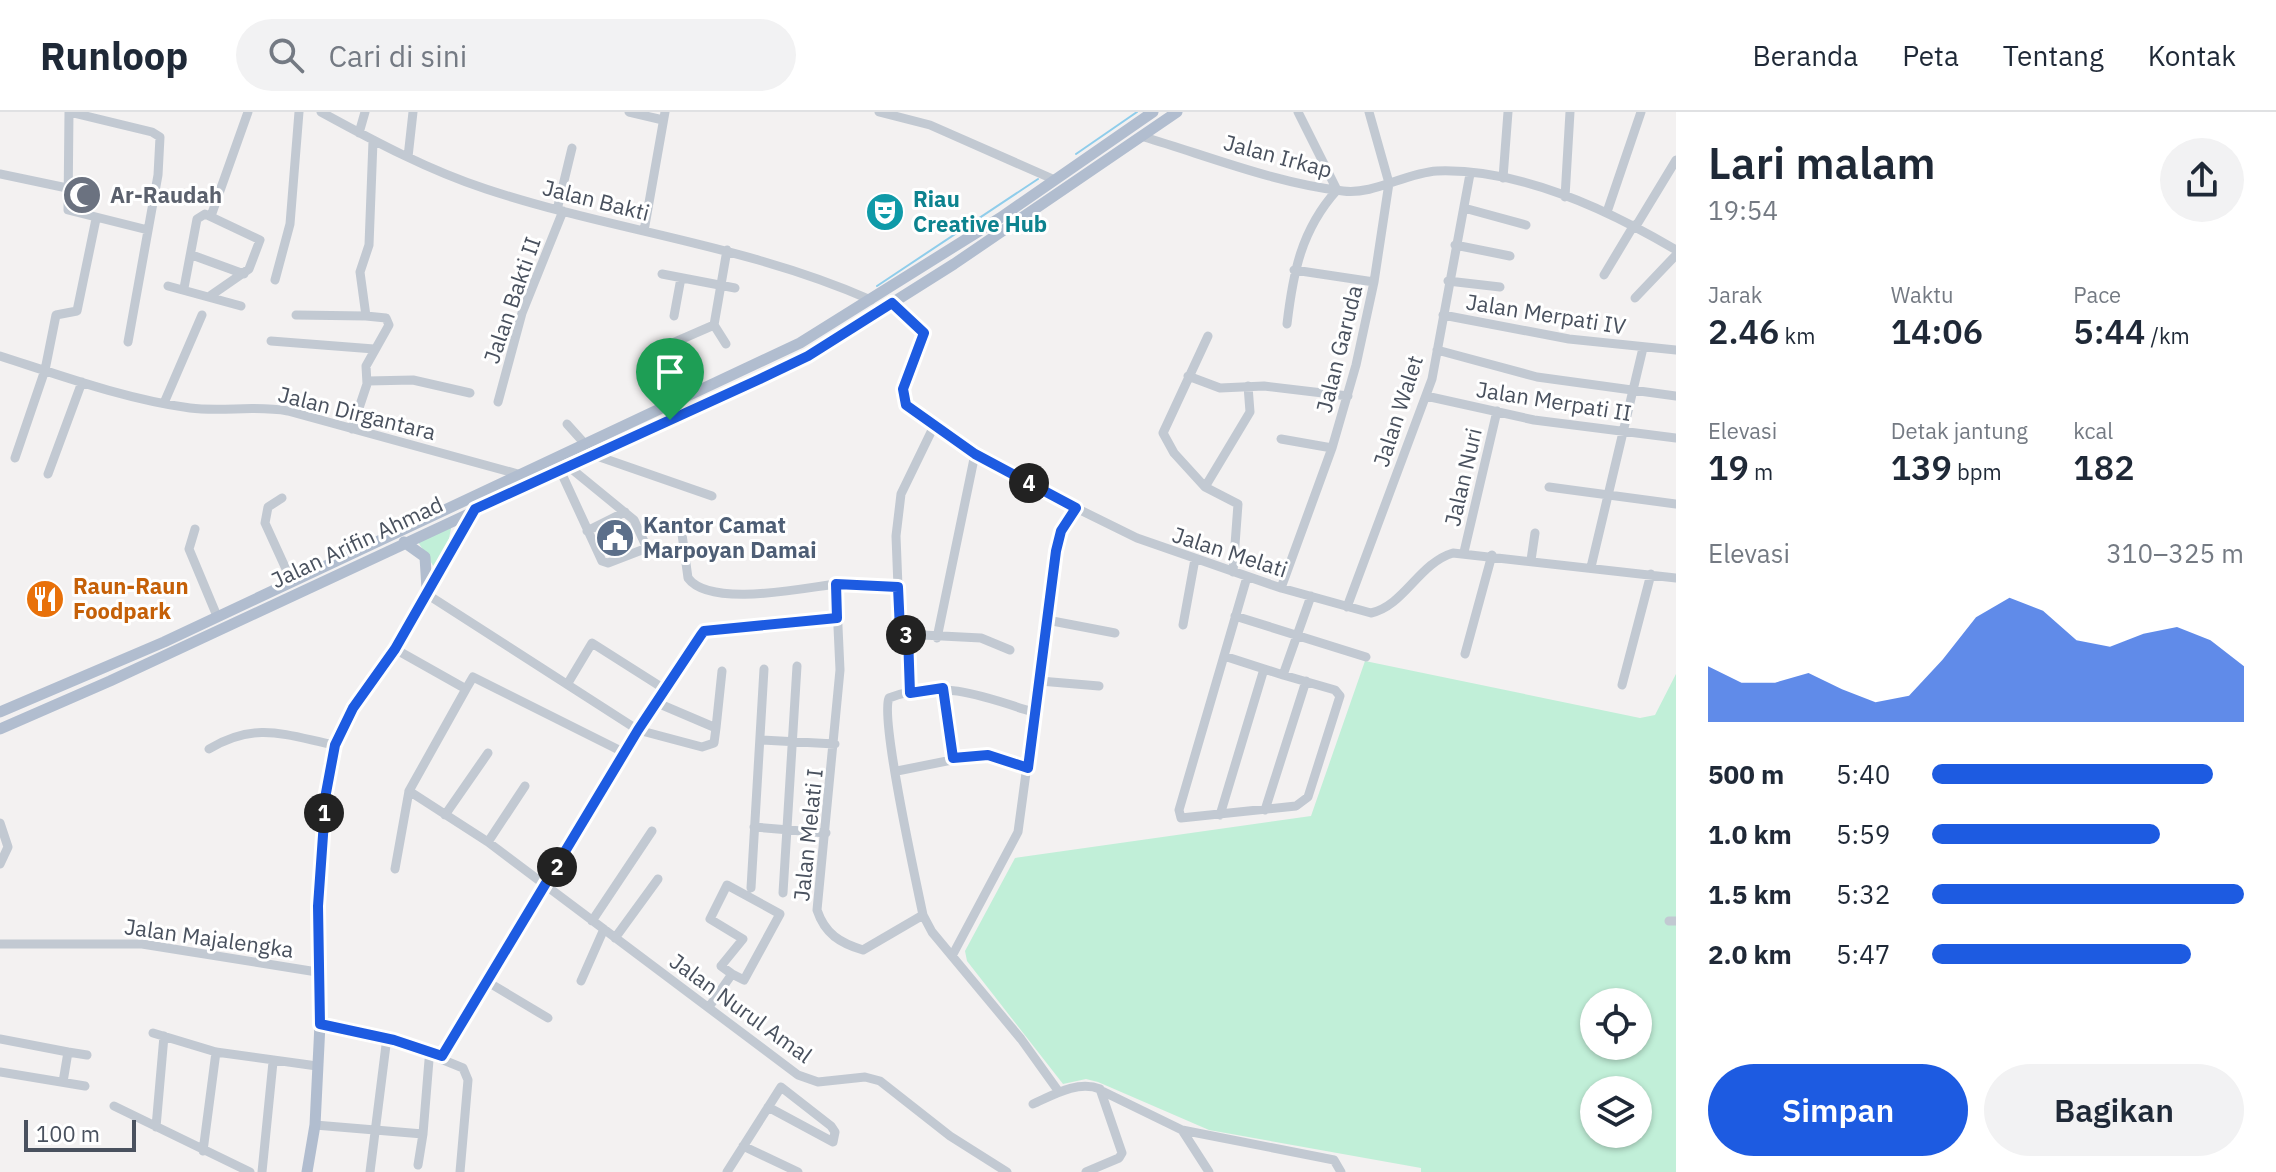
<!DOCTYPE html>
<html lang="id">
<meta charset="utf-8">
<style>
:root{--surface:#fff;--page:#f2f2f3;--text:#1f2937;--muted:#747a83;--line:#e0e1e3;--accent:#1d5be1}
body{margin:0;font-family:"IBM Plex Sans",sans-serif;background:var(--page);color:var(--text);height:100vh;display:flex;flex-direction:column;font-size:30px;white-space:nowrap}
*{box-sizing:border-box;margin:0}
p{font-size:26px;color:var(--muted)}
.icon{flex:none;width:44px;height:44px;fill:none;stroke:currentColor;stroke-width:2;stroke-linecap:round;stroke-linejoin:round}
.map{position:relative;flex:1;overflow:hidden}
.side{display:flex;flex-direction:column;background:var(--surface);width:600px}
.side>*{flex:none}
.fabs{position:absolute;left:1580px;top:876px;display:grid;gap:16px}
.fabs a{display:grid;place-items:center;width:72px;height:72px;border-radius:50%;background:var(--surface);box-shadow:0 2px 6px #0004;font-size:40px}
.scale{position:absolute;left:24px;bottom:20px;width:112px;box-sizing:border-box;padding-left:8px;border:4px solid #49515e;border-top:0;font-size:22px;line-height:28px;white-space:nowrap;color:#49515e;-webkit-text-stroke:6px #fff;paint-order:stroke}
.pin{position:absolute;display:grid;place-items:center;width:68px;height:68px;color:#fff;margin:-82px -34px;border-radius:50% 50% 50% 0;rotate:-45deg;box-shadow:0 0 8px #0007}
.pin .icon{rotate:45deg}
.km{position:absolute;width:40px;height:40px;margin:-20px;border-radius:50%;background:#222;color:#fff;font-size:22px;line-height:40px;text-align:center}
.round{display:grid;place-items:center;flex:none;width:84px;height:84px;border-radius:42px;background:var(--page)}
.summary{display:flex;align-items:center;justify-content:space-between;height:136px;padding:0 32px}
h1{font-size:44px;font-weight:600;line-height:60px}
.metrics{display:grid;grid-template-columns:repeat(3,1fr);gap:12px;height:136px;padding:8px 32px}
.metrics div{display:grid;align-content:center}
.metrics b{font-size:34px;font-weight:600}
.metrics small{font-size:22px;font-weight:400}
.metrics p{font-size:22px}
.chart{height:224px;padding:16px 32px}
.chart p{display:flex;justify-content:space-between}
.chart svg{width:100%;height:144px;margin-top:8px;fill:var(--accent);opacity:.7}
.primary-button{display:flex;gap:16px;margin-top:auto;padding:16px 32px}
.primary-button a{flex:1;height:92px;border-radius:48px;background:var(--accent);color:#fff;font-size:32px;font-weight:600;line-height:92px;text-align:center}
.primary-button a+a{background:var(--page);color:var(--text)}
ul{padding:0 32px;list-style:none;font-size:26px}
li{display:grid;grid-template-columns:128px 96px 1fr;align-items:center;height:60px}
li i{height:20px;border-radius:10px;background:var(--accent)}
header{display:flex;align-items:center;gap:48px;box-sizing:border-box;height:112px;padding:0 40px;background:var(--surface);border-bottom:2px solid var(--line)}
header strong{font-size:38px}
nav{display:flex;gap:44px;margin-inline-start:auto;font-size:28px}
.search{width:560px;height:72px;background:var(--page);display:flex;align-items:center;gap:20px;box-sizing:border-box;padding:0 28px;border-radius:44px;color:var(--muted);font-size:30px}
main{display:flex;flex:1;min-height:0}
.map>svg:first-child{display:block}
.green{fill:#c1efd8;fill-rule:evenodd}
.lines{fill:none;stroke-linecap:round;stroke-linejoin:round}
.stream{stroke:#8fcdeb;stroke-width:2}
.minor{stroke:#c2c9d2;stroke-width:9}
.major{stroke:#b1bdcf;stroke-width:11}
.route-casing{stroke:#fff;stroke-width:16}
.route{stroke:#1d5be1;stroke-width:10}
.labels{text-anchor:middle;stroke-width:6;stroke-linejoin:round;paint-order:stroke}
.street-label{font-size:22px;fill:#49515e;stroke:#fff}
.worship-label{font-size:22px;font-weight:bold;fill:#5b616d;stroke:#fff;text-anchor:start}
.culture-label{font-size:22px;font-weight:bold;fill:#0d838f;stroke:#fff;text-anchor:start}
.service-label{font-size:22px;font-weight:bold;fill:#4e5e75;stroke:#fff;text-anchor:start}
.food-label{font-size:22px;font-weight:bold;fill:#c56008;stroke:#fff;text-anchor:start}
</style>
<header>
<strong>Runloop</strong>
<div class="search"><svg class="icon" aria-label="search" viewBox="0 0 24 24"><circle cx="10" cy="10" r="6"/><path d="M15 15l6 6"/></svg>Cari di sini</div>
<nav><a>Beranda</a><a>Peta</a><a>Tentang</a><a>Kontak</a></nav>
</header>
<main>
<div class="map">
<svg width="1676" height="1060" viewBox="0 0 1676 1060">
<rect width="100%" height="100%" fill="#f3f1f1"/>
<path class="green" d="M452,411L448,432L434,455L418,430Z
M1365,549L1640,606L1655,603L1676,562V1060H1421V1056L1209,1018L1098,970L1086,967L1063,972L967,849L965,839L1015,746L1311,704ZM1594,890H1638V934H1594ZM1594,978H1638V1022H1594Z"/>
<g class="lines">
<path class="stream" d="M1076,42L1137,0
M877,174L1038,67"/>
<path class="minor" d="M69,0L152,20L160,25L158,63L128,230
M69,0L68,98L148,118
M321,0C374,29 428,58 486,77C613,119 747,133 871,188
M629,0L663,8
M879,0L930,13L1055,68
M359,21L365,0
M1144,25C1208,44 1275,71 1343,79C1374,83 1405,61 1437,59C1520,56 1607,97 1676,138
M408,45L413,0
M0,62L67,76
M1503,66L1508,0
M1565,85L1570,0
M1464,96L1526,113
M557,98L572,36
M1607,100L1641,0
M211,104L248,0
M1636,114L1676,48
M644,119L665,0
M1455,133L1510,144
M192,143L244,162
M1294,158L1374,170
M662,162L735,176
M1604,163L1634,113
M275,168L290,112L299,0
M1448,169L1500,175
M168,174L241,194
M184,176L197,107L205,102L260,128L249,157L210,184
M1635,186L1676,143
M892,191L924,221L902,282L906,293L933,316L1076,396L1137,426L1281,476L1371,501C1404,494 1419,451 1453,441L1676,466
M296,203L366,204
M1443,203L1569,227L1676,238
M674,204L681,166
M1287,212C1293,161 1301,118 1337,78L1298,0
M714,213L726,232
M1208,224L1163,321L1174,341L1205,375L1238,392L1233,460
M271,229L374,237
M1437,238L1537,265L1676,284
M652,240L714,213L727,138
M0,244C62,264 125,287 190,296C223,300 255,293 288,299L518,362
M1188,264L1220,276L1264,274L1348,284
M368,269L413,268L470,281
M1426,284L1534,308L1676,326
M498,290L522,201L563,99
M164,291L202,203
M567,312L585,332
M933,316L901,382L896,424L898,475L836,472L840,558L817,798C825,822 840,831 863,838L923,803C916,769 880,607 889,586C939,566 987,585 1035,601
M352,317L367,272L366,254L389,213L386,206L366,204L360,160L369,133L373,29
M1281,327L1332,336
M594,343L712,384
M15,346L45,258L56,203L77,199L96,107
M560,358L602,449L608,451L647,436L634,408L568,354
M48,362L82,270
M1205,375L1250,300L1248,274
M1549,375L1676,392
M282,386L268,395L265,411L291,468
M195,417L189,437L217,504
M587,419L625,400
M682,422L688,466C710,496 803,476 836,472
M1464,440L1497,299
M1531,448L1535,421
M1591,455L1643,236
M1247,465L1179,698L1181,706L1296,694L1308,685L1340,584L1335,578L1283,563
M898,475L903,522L981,526L1010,538
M1281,476L1332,336L1356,253L1374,170L1389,71L1369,0
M425,481L638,618L702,635L714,631L716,616L655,590
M1347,495L1432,267L1470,62
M1235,504L1366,545
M1047,508L1115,521
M1183,513L1195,447
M908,524L910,581
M937,526L975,342
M395,537L466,577L409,679L488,730L798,963L818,970L865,965L880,969L950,1024L1007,1060
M1465,542L1492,443
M1224,544L1283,563L1311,484
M1040,569L1099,574
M568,571L592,531L666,578
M1622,573L1651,462
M943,576L953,646
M466,577L473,565L625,641
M716,616L722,559
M760,628L835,632
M209,637C256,609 285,623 335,633
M897,659L982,642L1028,656
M1265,698L1306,569
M445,703L488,641
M1220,703L1264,557
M0,711L8,735L0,752
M754,715L826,721
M488,730L525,674
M395,757L409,679
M751,776L764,557
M783,781L797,554
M923,803L932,820L1021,927L1059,980
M592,809L652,719
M1669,809H1676
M615,826L658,767
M0,832H142L317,860
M952,844L1018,720L1056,439L1061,419L1076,396
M486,869L548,906
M581,869L604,817
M709,895L732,862L721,854L743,827L710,807L727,773L780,802L744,868L732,862
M320,912L394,928L463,956L468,968L460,1060
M153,921L216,940L317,954
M0,927L68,940L63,970
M68,940L87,943
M442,944L638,618L701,523L704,519L837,506
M0,960L85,974
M1102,979L1182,1018L1209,1060
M1033,992C1053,983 1078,968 1100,977L1122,1041L1119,1046L1086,1060
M114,994L250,1060
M315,1013L423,1022L429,948
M156,1015L164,924
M1182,1018L1334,1048L1341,1060
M743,1034L798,1060
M203,1039L216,940
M418,1053L423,1022
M262,1060L273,950
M370,1060L386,933
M727,1060L781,975L831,1014L835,1020L833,1030L768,995"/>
<path class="major" d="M404,430L425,445L427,477
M0,600L164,530L800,231L1000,106L1153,0
M0,617L110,569L808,244L954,152L1177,0
M307,1060L315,1013L320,912L318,794L329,653L343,613L395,537L474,398"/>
</g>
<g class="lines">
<g class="route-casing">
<path id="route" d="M892,191L924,221L903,277L906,293L975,342L1076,396L1061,419L1056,439L1028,656L988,643L953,646L943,576L910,581L908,524L900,518L898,475L836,472L837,506L704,519L701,523L638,618L442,944L394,928L320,912L318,794L326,681L335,633L353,596L395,537L475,397L760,267L808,244Z"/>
</g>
<use href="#route" class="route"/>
</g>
<defs>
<g id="mosque-disc" transform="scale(2)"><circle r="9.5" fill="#6b7280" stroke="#fff"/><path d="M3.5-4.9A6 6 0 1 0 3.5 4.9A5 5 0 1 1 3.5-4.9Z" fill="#fff"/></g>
<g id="theatre-disc" transform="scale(2)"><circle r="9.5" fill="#0f9aa8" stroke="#fff"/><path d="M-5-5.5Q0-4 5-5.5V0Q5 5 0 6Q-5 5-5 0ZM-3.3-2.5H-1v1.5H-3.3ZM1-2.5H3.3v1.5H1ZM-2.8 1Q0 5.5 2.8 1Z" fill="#fff"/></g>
<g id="civic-disc" transform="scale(2)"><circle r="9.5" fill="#5c6f8a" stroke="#fff"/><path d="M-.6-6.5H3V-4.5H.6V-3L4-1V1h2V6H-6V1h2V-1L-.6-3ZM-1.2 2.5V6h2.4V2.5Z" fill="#fff"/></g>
<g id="restaurant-disc" transform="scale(2)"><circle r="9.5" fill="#e8710a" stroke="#fff"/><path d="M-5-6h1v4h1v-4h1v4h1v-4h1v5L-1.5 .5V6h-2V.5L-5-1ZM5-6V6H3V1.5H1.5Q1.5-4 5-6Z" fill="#fff"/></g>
</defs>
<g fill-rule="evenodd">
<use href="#mosque-disc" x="82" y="83"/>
<use href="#theatre-disc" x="885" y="100"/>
<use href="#civic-disc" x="615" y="426"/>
<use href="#restaurant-disc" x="45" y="487"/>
</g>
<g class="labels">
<g class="street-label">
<text transform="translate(1278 44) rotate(15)" y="8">Jalan Irkap</text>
<text transform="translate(596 88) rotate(14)" y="8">Jalan Bakti</text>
<text transform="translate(512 188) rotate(-71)" y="8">Jalan Bakti II</text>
<text transform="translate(1546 202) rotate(9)" y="8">Jalan Merpati IV</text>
<text transform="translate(1339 237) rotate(-76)" y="8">Jalan Garuda</text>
<text transform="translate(1554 289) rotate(9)" y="8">Jalan Merpati II</text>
<text transform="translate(1398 299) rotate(-72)" y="8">Jalan Walet</text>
<text transform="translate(357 301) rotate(14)" y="8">Jalan Dirgantara</text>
<text transform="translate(1463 365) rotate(-77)" y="8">Jalan Nuri</text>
<text transform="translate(357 430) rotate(-25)" y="8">Jalan Arifin Ahmad</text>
<text transform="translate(1230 440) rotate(18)" y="8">Jalan Melati</text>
<text transform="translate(808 723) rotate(-84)" y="8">Jalan Melati I</text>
<text transform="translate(209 826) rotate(8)" y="8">Jalan Majalengka</text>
<text transform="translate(741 896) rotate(36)" y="8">Jalan Nurul Amal</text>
</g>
<g class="worship-label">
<text x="110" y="91">Ar-Raudah</text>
</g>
<g class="culture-label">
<text x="913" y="95">Riau<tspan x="913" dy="25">Creative Hub</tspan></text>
</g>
<g class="service-label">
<text x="643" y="421">Kantor Camat<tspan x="643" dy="25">Marpoyan Damai</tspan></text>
</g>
<g class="food-label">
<text x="73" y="482">Raun-Raun<tspan x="73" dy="25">Foodpark</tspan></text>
</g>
</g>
</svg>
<div class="fabs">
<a><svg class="icon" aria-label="locate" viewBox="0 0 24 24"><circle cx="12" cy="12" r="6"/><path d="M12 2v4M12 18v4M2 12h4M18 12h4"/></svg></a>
<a><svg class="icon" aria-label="layers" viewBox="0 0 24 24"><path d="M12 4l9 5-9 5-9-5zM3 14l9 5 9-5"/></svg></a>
</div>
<div class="scale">100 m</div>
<div class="pin" style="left:670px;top:308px;background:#1e9e55"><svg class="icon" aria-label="arrive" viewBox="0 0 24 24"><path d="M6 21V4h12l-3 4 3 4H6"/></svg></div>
<b class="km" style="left:324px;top:701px">1</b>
<b class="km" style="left:557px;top:755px">2</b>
<b class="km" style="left:906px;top:523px">3</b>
<b class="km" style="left:1029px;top:371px">4</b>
</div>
<section class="side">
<div class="summary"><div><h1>Lari malam</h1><p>19:54</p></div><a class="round"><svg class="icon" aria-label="share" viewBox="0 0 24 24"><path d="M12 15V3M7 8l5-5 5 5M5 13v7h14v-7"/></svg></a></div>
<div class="metrics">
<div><p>Jarak</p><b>2.46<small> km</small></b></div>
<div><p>Waktu</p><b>14:06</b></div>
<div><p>Pace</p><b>5:44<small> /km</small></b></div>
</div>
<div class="metrics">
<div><p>Elevasi</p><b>19<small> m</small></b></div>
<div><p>Detak jantung</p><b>139<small> bpm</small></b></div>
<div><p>kcal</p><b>182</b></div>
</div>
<div class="chart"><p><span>Elevasi</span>310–325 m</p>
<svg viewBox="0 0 160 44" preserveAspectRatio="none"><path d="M0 44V27L10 32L20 32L30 29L40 34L50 38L60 36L70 25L80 12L90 6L100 10L110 19L120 21L130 17L140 15L150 19L160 27V44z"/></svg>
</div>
<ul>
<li><b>500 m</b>5:40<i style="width:90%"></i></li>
<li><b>1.0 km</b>5:59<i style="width:73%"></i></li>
<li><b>1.5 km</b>5:32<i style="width:100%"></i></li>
<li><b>2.0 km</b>5:47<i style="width:83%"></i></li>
</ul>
<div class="primary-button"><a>Simpan</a><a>Bagikan</a></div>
</section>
</main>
